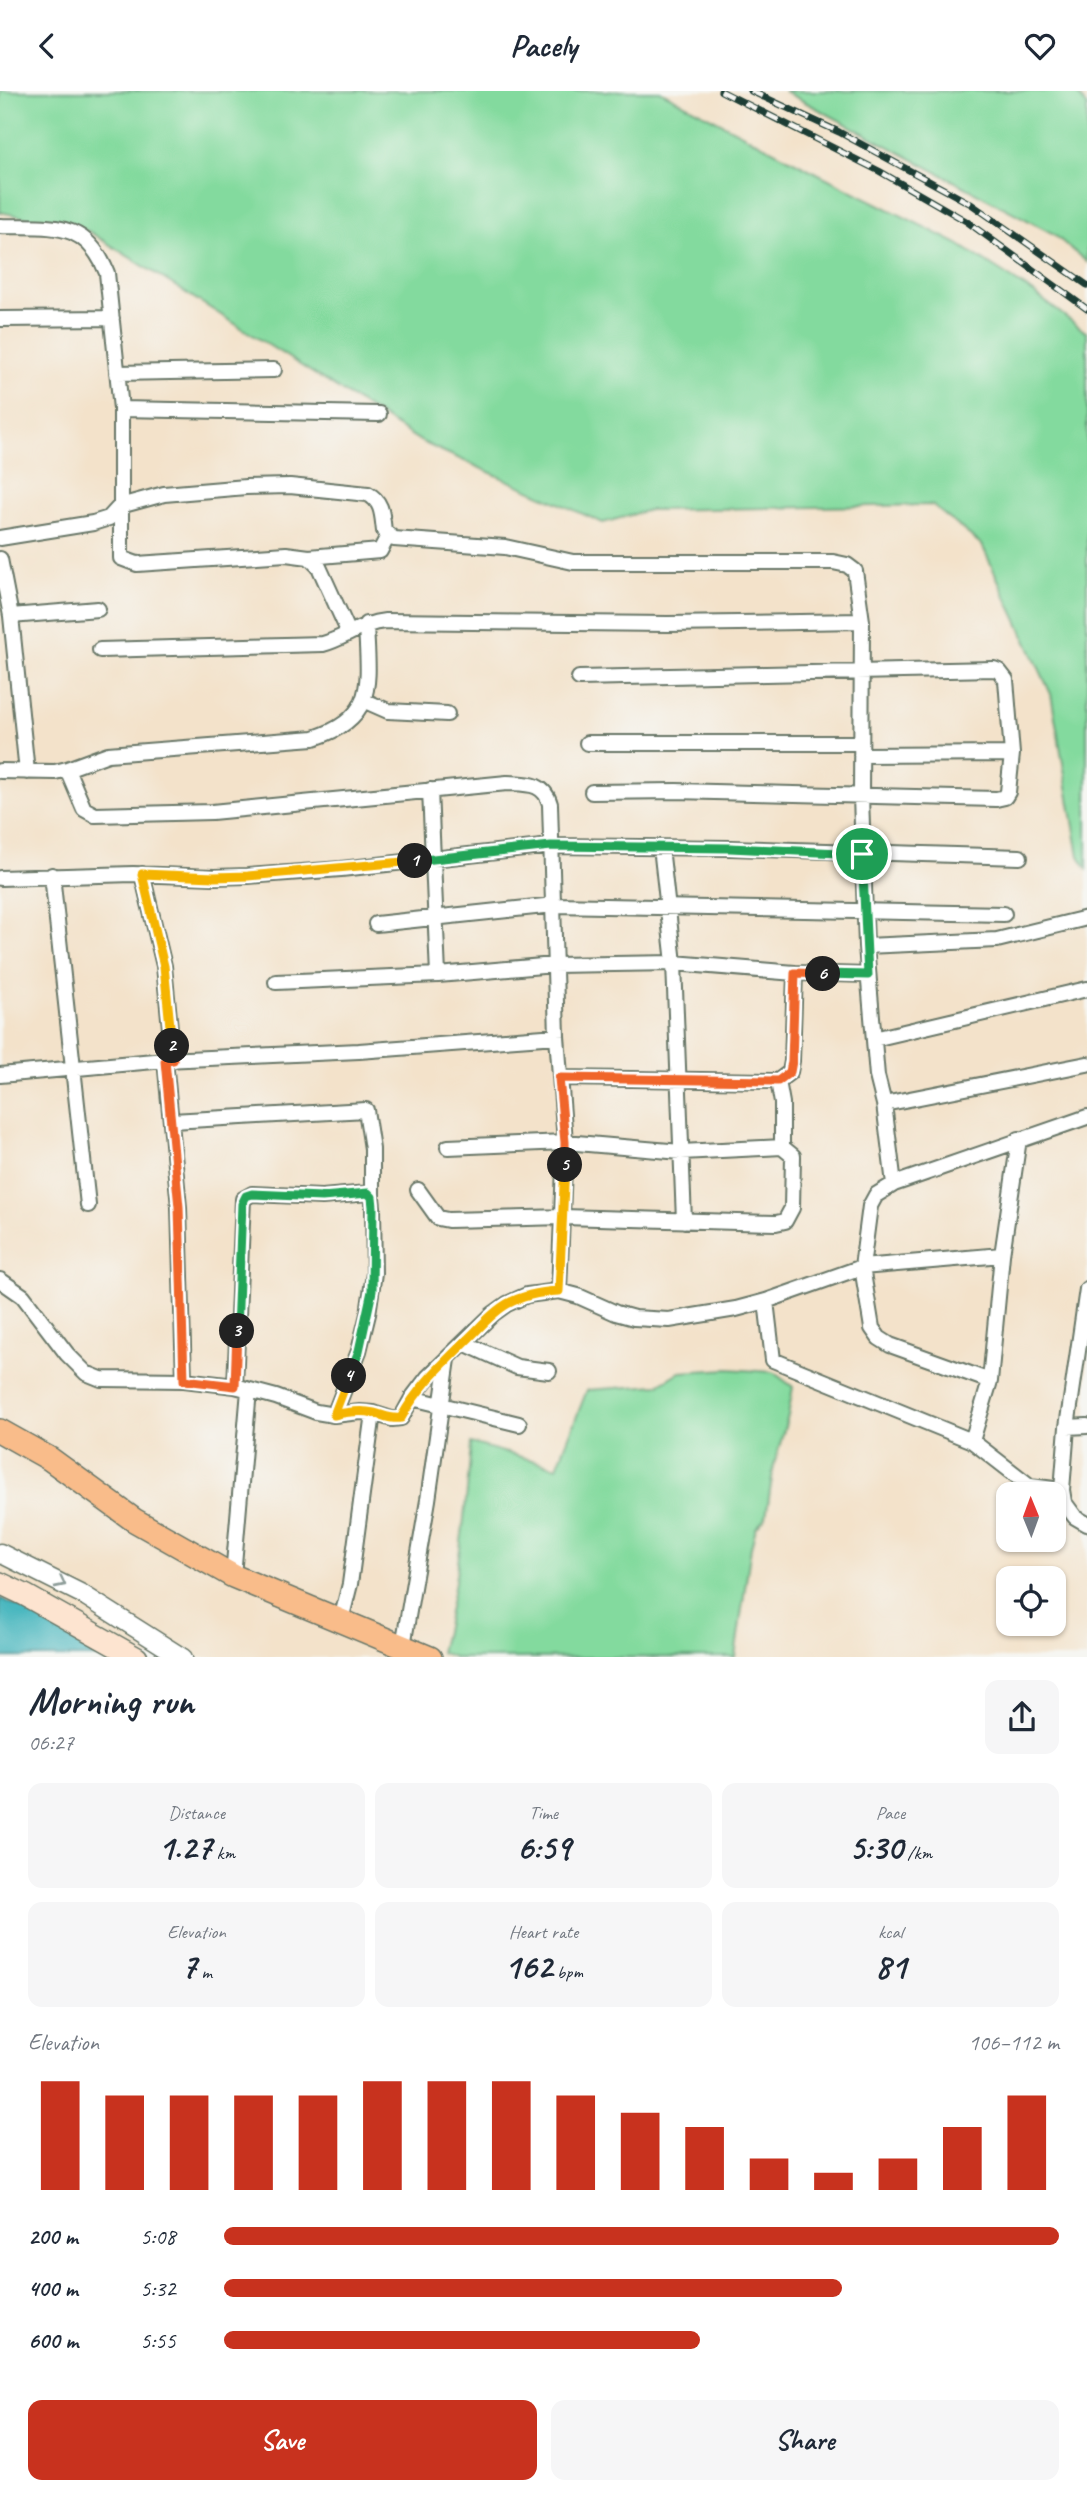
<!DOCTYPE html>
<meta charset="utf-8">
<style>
:root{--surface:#fff;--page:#f6f6f7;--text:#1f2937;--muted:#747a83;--accent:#c8321e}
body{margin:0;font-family:Caveat,sans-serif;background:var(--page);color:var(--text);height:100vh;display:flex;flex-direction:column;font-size:26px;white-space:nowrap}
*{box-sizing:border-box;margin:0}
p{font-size:23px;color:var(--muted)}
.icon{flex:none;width:38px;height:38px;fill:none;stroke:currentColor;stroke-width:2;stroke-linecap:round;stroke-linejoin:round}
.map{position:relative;height:1566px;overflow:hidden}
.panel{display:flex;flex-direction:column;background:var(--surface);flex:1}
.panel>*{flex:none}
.needle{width:46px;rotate:359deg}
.fabs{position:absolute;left:996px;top:1391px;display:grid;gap:14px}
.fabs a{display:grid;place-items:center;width:70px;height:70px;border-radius:14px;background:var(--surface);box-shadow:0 2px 5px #0004;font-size:35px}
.pin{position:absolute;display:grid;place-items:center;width:60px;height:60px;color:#fff;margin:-30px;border:4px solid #fff;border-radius:50%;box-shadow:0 2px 7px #0007}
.km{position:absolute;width:35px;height:35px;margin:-18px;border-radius:50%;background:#222;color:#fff;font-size:19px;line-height:35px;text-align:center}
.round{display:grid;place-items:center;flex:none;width:74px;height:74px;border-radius:14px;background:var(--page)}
.head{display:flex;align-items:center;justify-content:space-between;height:119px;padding:0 28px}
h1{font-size:38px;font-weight:800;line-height:52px}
.stats{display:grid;grid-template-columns:repeat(3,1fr);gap:10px;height:119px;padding:7px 28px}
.stats div{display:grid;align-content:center;border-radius:14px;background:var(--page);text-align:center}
.stats b{font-size:35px;font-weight:800}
.stats small{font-size:19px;font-weight:400}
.stats p{font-size:19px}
.chart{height:196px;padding:14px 28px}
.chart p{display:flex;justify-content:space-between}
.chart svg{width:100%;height:126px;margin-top:7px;stroke:var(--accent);stroke-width:6}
.primary-button{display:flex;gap:14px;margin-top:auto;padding:14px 28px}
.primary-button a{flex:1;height:80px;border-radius:14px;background:var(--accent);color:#fff;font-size:28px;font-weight:800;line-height:80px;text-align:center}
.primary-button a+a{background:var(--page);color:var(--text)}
ul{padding:0 28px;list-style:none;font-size:23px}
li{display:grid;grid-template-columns:112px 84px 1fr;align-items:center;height:52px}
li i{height:18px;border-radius:9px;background:var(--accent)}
header{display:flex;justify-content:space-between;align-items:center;height:91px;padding:0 28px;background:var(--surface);font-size:32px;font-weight:800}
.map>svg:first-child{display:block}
.green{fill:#83da9e;stroke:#518c69;stroke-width:2}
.water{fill:#48b7bf;stroke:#347a7a;stroke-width:2}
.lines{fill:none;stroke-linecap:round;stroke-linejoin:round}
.minor-casing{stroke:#697768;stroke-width:18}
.tertiary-casing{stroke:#697768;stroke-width:21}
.secondary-casing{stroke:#697768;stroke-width:24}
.primary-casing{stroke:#697768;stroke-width:26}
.minor{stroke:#fff;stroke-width:14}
.tertiary{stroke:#fff;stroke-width:18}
.secondary{stroke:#fde4d0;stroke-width:21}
.primary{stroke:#f9bc8a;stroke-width:23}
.rail-casing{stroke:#1f3d34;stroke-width:7}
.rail{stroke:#f6f6f2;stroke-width:4.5;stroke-dasharray:13;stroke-linecap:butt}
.oneway{stroke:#8f9e9a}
.split-1-casing{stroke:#fff;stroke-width:14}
.split-2-casing{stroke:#fff;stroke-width:14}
.split-3-casing{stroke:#fff;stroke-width:14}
.split-4-casing{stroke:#fff;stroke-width:14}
.split-5-casing{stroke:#fff;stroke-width:14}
.split-6-casing{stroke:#fff;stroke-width:14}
.split-7-casing{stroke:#fff;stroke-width:14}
.split-1{stroke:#22a559;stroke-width:9}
.split-2{stroke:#f5b400;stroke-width:9}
.split-3{stroke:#f0652b;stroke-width:9}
.split-4{stroke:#22a559;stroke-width:9}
.split-5{stroke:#f5b400;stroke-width:9}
.split-6{stroke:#f0652b;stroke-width:9}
.split-7{stroke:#22a559;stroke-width:9}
</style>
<header><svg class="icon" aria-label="back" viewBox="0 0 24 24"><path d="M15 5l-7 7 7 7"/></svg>Pacely<svg class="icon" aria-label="heart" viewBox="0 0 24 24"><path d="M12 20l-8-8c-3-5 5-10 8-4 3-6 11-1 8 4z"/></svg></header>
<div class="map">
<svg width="1087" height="1567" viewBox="0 0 1087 1567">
<rect width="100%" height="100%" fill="#f6f6f2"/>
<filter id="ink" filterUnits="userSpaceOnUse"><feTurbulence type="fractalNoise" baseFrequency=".0143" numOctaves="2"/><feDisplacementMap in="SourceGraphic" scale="14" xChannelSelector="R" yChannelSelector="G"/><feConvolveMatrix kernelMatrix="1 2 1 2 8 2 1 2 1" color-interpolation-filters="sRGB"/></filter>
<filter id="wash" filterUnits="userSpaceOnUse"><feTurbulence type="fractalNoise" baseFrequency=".00686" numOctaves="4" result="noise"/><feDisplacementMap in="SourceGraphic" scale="28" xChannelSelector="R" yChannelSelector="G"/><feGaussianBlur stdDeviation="1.57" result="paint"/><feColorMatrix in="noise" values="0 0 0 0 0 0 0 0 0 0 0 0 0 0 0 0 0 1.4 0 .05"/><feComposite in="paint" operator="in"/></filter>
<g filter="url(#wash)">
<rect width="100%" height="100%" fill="#f3e2ca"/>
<path class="green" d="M0,0H660L803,75L958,153L1034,202L1087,242V778L1079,765L1051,603L982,454L932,414L649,419L603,432L422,351L88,140L0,121Z
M784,0H1075L1087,16V171L1052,142Z
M728,1278L773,1281L793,1296L788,1325L774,1374L766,1426L756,1437L751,1456L735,1566L456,1567L440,1561C458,1491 466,1424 471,1352L557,1376L587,1299L658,1294L680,1281Z"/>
<path class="water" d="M0,1507L40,1525L119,1566H0Z"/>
</g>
<g filter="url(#ink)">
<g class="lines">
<g class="minor-casing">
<path id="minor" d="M0,135C50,137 85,127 107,182L121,318V467L137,473L286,463L309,466L319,476L349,542
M0,228L112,227
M117,282L274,279
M121,318L379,323
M0,447L93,432L109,427L120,415L164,403L246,396L290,395L368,403C383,411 382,425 384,440L394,448L505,456L573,471H833L847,474L855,480L862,530L861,705L866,855L877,985L884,1013L894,1093
M309,466L380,460L388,445
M0,468L11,525L27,681
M11,525L98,518
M100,559L323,553C345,547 362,532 385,530L668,533L862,530
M579,587L994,578L999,580L1006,589L1012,663L861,664
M363,609L388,620L447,623
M587,652H861
M67,678L108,663L314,647C378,627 368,590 366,533
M0,680L55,681L67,678L84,718L95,724L212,721L507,692C527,693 544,691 550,713L557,945L565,1051L559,1200
M430,699L438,884
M592,701L676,700L996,708L1005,706L1008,701L1012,663
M661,756L674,872L684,1130
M142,783L164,875L173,969
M52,784L88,1114
M0,787L133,783L214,786L248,785L341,778L551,755L730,757L1020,766
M376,833L554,814L1004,823
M866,855L997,849L1087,827
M276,891L438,884L554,874L674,872L795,882
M874,948L1087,898
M165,969L179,1116L184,1289
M0,984L165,969L359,960L557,945
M560,987L778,990L790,981L792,970L795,882L868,884
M778,990L782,1012V1056
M884,1013L1087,973
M172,1030L366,1019L372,1058V1106
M418,1099L438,1127L448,1129L563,1126L776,1132L785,1130L792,1117L793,1065L782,1056L681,1061L565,1051L448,1056
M0,1189L23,1205L67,1263L86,1282L101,1288L184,1289L235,1295L276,1306L316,1321L334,1324L360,1321L373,1322L392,1328L401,1327L412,1307L428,1286L493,1223L507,1213L527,1204L559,1200L578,1205L616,1222L634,1227L669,1229L736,1218L766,1210L862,1176L870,1115L876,1104L894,1093L1087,1026
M1087,1198L1067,1336L1062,1399L1064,1411L1075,1426L1087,1433
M766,1210L773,1269L972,1350L1030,1395L1062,1399
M464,1252L517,1276L549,1280
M990,1290L1002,1164L1019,1048
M235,1295L243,1108L252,1103L322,1106L368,1102L372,1106L373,1116L374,1182L368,1223L359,1260L334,1324
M412,1307L519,1333
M1067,1336L1087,1335
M972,1350L990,1290L890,1254L879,1247L872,1237L862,1176L1002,1164
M233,1485L249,1299
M341,1529L350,1493L373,1322
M403,1555L428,1409L448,1268"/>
</g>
<g class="tertiary-casing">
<path id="tertiary" d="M0,1462L82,1503L183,1567"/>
</g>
<g class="secondary-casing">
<path id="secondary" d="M0,1492L25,1504L137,1567"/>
</g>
<g class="primary-casing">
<path id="primary" d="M0,1340L50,1368L134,1429L233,1485L430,1567"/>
</g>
<use href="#minor" class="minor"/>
<use href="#tertiary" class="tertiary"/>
<use href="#secondary" class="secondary"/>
<use href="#primary" class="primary"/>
<g class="rail-casing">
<path id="rail" d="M721,0L879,80L966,130L1087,218
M751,0L839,41L971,113L1087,194"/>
</g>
<use href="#rail" class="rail"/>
</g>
<defs><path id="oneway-chevron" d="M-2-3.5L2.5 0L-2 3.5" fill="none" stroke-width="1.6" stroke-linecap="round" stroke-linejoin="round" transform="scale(1.75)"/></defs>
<use class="oneway" href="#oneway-chevron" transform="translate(61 1492) rotate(27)"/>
</g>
<g class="lines" filter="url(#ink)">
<g class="split-1-casing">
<path id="split-1" d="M415,770L551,755L730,757L862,763"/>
</g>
<g class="split-2-casing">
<path id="split-2" d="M172,955L164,875L142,783L214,786L248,785L415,770"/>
</g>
<g class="split-3-casing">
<path id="split-3" d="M172,955L173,969L165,970L179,1116L184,1289L235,1295L237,1240"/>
</g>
<g class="split-4-casing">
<path id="split-4" d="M237,1240L242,1113L246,1105L252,1103L322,1106L368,1102L372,1106L373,1116L372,1200L359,1260L349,1285"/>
</g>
<g class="split-5-casing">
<path id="split-5" d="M349,1285L334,1324C347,1321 361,1319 374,1322C383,1324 391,1329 401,1327C419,1294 444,1272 471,1245C482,1234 493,1221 507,1213C523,1204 541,1201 559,1200L565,1074"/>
</g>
<g class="split-6-casing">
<path id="split-6" d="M565,1074V1051L559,987L778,990L790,981L792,970L795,882L823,883"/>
</g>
<g class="split-7-casing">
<path id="split-7" d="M823,883L868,884L862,763"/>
</g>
<use href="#split-1" class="split-1"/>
<use href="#split-2" class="split-2"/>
<use href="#split-3" class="split-3"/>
<use href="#split-4" class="split-4"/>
<use href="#split-5" class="split-5"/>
<use href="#split-6" class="split-6"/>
<use href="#split-7" class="split-7"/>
</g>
</svg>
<div class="fabs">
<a><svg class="needle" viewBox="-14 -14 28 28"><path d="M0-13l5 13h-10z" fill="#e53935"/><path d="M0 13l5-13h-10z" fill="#747a83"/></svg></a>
<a><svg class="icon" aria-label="locate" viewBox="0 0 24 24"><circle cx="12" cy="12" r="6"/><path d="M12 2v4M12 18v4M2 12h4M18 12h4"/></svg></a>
</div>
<div class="pin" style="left:862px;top:763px;background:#1e9e55"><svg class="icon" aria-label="arrive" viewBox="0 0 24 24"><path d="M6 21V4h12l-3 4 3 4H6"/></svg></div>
<b class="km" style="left:415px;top:770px">1</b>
<b class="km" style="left:172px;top:955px">2</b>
<b class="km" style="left:237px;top:1240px">3</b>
<b class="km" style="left:349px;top:1285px">4</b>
<b class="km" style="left:565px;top:1074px">5</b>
<b class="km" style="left:823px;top:883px">6</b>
</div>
<section class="panel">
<div class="head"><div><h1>Morning run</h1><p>06:27</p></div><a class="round"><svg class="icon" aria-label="share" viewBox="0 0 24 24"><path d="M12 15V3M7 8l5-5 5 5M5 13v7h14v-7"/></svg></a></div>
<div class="stats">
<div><p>Distance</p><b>1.27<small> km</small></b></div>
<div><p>Time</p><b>6:59</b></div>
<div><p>Pace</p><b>5:30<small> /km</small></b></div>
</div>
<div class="stats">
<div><p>Elevation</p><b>7<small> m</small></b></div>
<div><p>Heart rate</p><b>162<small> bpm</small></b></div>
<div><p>kcal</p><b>81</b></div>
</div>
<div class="chart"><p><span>Elevation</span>106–112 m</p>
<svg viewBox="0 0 160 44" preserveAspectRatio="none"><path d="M5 44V6M15 44V11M25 44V11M35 44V11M45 44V11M55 44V6M65 44V6M75 44V6M85 44V11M95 44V17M105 44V22M115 44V33M125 44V38M135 44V33M145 44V22M155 44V11"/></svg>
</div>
<ul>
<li><b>200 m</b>5:08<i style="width:100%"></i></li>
<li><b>400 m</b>5:32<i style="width:74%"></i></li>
<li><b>600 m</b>5:55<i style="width:57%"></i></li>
</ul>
<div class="primary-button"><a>Save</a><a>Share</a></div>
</section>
